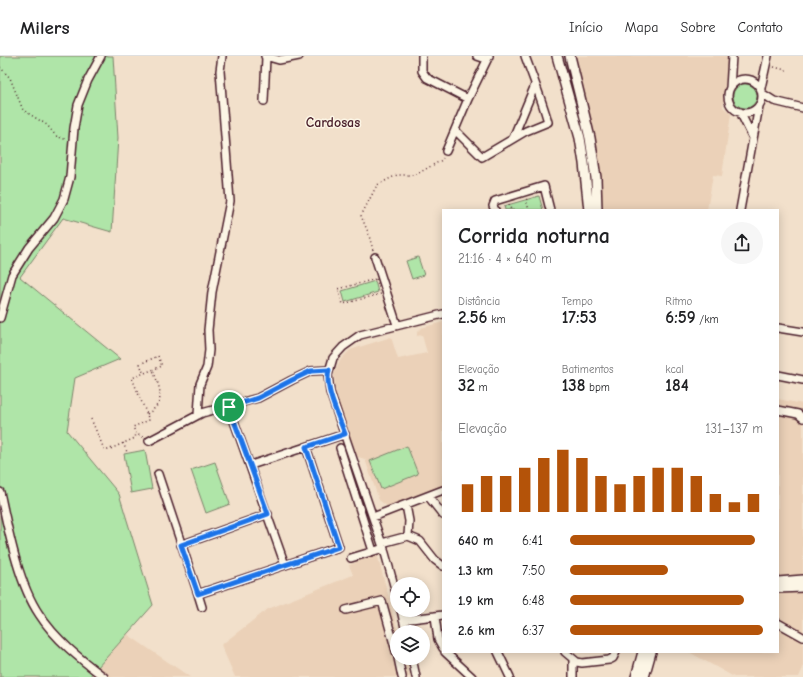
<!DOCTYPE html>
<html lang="pt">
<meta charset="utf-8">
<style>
:root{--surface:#fff;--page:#f6f6f6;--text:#202124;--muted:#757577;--line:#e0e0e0;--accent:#b45309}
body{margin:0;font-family:"Comic Neue",sans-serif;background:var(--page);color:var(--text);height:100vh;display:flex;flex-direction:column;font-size:15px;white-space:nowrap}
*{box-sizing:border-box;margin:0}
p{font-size:13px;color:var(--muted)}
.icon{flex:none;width:22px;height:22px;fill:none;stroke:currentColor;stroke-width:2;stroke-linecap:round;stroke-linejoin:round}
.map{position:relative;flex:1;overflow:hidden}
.panel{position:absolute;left:442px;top:153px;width:337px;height:444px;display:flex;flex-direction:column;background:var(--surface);border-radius:0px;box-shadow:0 2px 10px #0003}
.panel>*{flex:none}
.buttons{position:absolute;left:390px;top:521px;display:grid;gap:8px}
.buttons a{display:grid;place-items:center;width:40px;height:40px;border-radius:50%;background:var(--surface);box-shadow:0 2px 10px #0003;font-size:20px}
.pin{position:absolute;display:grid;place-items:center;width:34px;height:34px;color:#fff;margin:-17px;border:2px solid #fff;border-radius:50%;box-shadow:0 1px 4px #0007}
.round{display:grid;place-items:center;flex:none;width:42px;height:42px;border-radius:21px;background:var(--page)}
.summary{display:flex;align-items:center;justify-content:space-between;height:68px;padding:0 16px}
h1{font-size:22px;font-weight:600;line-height:30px}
.figures{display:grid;grid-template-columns:repeat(3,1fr);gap:6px;height:68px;padding:4px 16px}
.figures div{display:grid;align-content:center}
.figures b{font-size:17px;font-weight:600}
.figures small{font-size:11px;font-weight:400}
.figures p{font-size:11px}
.chart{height:112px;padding:8px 16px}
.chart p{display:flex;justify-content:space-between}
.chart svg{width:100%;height:72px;margin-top:4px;stroke:var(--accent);stroke-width:6}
ul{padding:0 16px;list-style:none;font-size:13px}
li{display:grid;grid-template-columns:64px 48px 1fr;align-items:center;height:30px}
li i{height:10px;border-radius:5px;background:var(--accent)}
header{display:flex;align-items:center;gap:24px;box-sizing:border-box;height:56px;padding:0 20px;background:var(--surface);border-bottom:1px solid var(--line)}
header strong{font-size:19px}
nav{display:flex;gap:22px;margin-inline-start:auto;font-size:14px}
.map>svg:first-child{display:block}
.built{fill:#ebd1b8}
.green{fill:#afe5a8;stroke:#7c826a}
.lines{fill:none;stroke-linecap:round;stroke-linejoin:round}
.minor-casing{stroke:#4a1f2b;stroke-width:10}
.major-casing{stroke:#4a1f2b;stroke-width:12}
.path{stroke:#4a1f2b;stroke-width:1.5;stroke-dasharray:1 3;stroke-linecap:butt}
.minor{stroke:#fcf5e5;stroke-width:7}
.major{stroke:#fcf5e5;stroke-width:9}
.route-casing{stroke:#fff;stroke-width:8}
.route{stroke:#1a73e8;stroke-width:5}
.labels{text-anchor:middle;stroke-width:3;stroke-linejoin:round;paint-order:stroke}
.neighbourhood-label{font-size:14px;font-weight:bold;fill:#4a1f2b;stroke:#fcf5e5}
</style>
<header>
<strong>Milers</strong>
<nav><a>Início</a><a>Mapa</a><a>Sobre</a><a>Contato</a></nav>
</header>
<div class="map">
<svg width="803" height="621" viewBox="0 0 803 621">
<rect width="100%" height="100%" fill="#f2e0cb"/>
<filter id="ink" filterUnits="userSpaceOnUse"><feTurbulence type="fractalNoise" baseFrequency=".025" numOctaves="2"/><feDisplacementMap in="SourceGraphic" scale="8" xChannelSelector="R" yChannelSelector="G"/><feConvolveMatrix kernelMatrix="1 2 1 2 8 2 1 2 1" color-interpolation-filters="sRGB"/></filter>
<g filter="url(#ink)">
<path class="built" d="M570,0H737L735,17L726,19L723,51L731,58L722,120L713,119L707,154H597L596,122Z
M443,266V432L388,451L379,444L365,403L358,401L355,397L337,343L335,332L334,317L341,303L350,294L391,281L398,303L427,297L422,279L417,280V276L421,272Z
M778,343L803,348V612L799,621H734L689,596H778Z
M377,498L398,576H397V602H405L410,621H235L221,589L268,553L353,519L349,509Z
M127,578L190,621H89Z"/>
<path class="green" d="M0,0H113L118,82L112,176L63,162L20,221L120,303L75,322L67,375L119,438L153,549L89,621H0Z
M733 40a12 12 0 1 1 24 0a12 12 0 1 1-24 0Z
M539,140L543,154H505L504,150Z
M418,201L424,219L412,223L406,205Z
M375,225L378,236L345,246L342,235Z
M407,390L418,418L381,433L370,405Z
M145,394L152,433L131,437L124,398Z
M215,406L230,448L206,457L191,414Z"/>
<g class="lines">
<g class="minor-casing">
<path id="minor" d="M265,0L279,4L299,0
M422,0V15L427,22L468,43
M477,0L486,3
M728 40a17 17 0 1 1 34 0a17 17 0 1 1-34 0Z
M730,32L732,0
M761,32L768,0
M763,38L774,45L803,52
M264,45L266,1
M740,56L753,82
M455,74L482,101L526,75L548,66C542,44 533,22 525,0
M513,82L535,29
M446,95L468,43L489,0
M495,154L493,150L495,145L544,130L550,154
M740,154L759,50
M375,201L397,269
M0,262L12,219L29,192L54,162L64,143L70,121L74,72L78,49L88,24L101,0
M778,272L803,276
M778,319L803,324
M229,351L285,509
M778,354L798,358L803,362
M198,359L200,328L207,311L209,294L208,274L212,236L230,145L220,15L222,0
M149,385L202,357L258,342L292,324L311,315L329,314
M340,392L373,495
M251,409L345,378
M158,418L198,538
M0,436C8,473 18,527 39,558C55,583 80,603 104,621
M428,440L443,459
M406,449L409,465L408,480
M373,461L443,434
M382,487L408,480L420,485L435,504L443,510
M181,489L268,458
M351,502L384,492
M397,540L385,497L330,336L328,319L333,302L343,291L360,279L443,258
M202,551L198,538L339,491L306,391
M346,554L382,545L397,599
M401,554L406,576
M435,560L438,583L443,592
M403,564L443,559
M778,567L803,581
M445,596L472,621
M498,596L510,621
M565,596L577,606L582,607L609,604L613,602L616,596
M398,602L402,621
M412,602L416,621
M573,603V621"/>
</g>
<g class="major-casing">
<path id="major" d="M557,0L580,82L584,107L589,154
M570,0L590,82L596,122L597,154
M778,526L803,524
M778,532L803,531
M636,621L643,596
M644,621L651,596"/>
</g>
<path class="path" d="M0,11L10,22L23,54L47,69L56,80L67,84
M774,11L789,15
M527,143L526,144L529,154
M509,148L511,154
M373,194L368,176L361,160L377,129L397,119H415L442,104L443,102
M376,223L381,238L343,248L338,233Z
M147,358C167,346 160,333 153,314
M91,363L104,393L108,394L135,382L136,378
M143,381L136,378L133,371L149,364L132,322L162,310L158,300L140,308L144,318
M123,387L127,396"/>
<use href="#minor" class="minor"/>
<use href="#major" class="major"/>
</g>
</g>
<g class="lines" filter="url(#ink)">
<g class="route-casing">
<path id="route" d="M329,314C324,332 339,361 345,378L306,391L339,491L198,538L181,489L268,458L229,351L258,342L292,324L311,315Z"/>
</g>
<use href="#route" class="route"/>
</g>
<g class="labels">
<g class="neighbourhood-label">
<text x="333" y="71">Cardosas</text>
</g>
</g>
</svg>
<div class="buttons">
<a><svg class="icon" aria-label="locate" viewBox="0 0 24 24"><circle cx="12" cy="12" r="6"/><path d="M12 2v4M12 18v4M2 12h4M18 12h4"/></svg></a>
<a><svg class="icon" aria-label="layers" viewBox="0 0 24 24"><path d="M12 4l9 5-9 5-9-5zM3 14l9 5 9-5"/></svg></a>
</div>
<div class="pin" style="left:229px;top:351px;background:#1e9e55"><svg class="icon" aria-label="arrive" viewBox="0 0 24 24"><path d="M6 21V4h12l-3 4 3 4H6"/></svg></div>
<section class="panel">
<div class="summary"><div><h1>Corrida noturna</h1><p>21:16 · 4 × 640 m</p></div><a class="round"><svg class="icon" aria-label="share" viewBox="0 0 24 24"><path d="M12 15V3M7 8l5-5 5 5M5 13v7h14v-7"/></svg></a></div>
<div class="figures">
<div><p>Distância</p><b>2.56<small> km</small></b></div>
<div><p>Tempo</p><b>17:53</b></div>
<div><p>Ritmo</p><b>6:59<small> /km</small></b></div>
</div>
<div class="figures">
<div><p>Elevação</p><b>32<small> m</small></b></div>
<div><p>Batimentos</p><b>138<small> bpm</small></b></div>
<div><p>kcal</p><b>184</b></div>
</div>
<div class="chart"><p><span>Elevação</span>131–137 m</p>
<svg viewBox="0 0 160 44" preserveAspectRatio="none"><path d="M5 44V27M15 44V22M25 44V22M35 44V17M45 44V11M55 44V6M65 44V11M75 44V22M85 44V27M95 44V22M105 44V17M115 44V17M125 44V22M135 44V33M145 44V38M155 44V33"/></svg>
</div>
<ul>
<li><b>640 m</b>6:41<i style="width:96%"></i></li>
<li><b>1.3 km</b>7:50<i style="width:51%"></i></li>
<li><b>1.9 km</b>6:48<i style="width:90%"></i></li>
<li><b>2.6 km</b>6:37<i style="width:100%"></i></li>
</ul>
</section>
</div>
